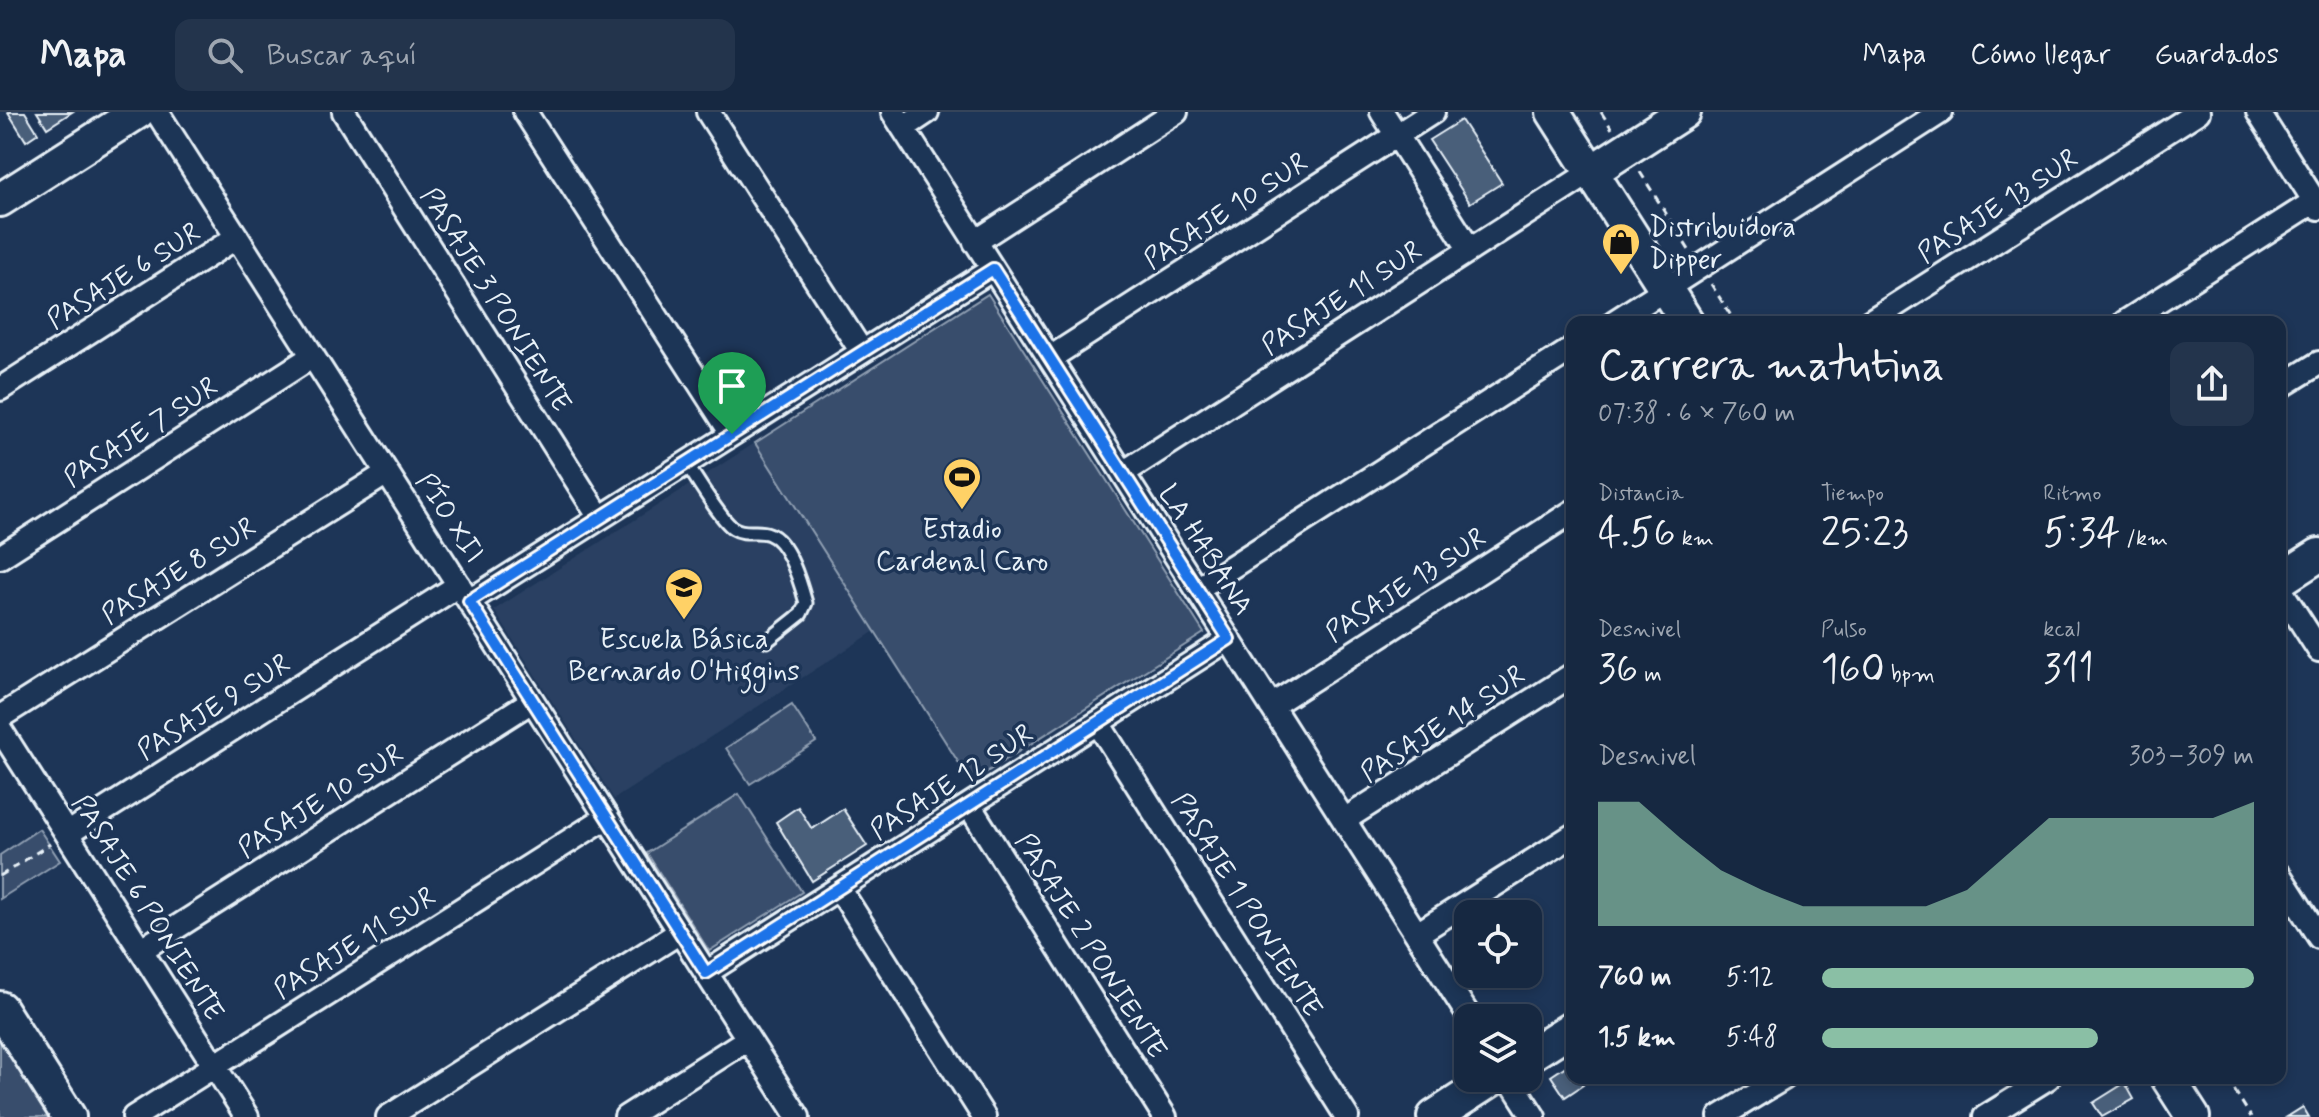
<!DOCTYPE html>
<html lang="es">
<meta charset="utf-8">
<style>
:root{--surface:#162841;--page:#23344c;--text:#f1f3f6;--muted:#9ea6b1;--line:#35445a;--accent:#8abfa5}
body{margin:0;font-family:Mynerve,sans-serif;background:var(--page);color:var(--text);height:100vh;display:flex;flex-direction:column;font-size:30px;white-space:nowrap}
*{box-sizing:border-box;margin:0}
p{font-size:26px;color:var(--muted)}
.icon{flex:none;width:44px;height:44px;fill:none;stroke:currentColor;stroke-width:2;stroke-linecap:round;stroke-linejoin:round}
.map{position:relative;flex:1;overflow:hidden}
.sheet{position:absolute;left:1566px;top:204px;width:720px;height:768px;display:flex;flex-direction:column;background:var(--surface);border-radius:16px;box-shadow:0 4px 12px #0003,0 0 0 2px var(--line)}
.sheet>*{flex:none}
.controls{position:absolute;left:1454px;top:788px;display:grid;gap:16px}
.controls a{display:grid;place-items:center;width:88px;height:88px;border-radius:16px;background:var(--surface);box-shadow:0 4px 12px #0003,0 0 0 2px var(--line);font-size:40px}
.pin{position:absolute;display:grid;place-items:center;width:68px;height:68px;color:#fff;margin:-82px -34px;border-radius:50% 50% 50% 0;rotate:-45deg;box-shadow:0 0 8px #0007}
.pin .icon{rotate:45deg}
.round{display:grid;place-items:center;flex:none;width:84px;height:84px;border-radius:16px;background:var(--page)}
.headline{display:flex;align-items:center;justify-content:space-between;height:136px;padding:0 32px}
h1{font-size:44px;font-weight:600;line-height:60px}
.figures{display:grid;grid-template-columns:repeat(3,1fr);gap:12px;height:136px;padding:8px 32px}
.figures div{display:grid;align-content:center}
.figures b{font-size:40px;font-weight:600}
.figures small{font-size:22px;font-weight:400}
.figures p{font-size:22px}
.chart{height:224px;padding:16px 32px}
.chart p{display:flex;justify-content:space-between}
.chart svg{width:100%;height:144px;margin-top:8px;fill:var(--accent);opacity:.7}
ul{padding:0 32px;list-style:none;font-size:26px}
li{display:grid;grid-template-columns:128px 96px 1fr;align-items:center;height:60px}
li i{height:20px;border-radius:10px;background:var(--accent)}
header{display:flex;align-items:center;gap:48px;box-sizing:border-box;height:112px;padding:0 40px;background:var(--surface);border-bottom:2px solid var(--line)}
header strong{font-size:38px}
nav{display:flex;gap:44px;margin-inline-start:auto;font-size:28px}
.search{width:560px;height:72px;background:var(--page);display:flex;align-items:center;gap:20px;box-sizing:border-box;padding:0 28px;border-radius:16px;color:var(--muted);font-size:30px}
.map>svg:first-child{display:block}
.built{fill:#2a4162}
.green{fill:#374d6c;stroke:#909fb2;stroke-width:2}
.building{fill:#495e7a;stroke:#e8f1f8;stroke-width:2}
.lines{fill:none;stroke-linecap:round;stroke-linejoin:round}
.lane-casing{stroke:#e8f1f8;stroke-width:17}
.street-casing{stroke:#e8f1f8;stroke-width:28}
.secondary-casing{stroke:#e8f1f8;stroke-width:38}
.path{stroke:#e8f1f8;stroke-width:3;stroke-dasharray:8 6;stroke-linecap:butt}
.lane{stroke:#1d3557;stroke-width:11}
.street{stroke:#1d3557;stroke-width:22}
.secondary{stroke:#1d3557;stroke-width:32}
.route-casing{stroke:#fff;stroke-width:16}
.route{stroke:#1a73e8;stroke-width:10}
.labels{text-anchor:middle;stroke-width:7;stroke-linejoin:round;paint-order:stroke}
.street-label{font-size:28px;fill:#e8f1f8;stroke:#1d3557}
.poi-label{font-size:28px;fill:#e8f1f8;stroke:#1d3557}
</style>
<header>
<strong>Mapa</strong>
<div class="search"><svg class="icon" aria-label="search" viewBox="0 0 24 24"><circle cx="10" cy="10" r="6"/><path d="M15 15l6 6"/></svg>Buscar aquí</div>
<nav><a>Mapa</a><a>Cómo llegar</a><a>Guardados</a></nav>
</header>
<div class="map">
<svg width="2319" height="1005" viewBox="0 0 2319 1005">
<rect width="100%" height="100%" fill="#1d3557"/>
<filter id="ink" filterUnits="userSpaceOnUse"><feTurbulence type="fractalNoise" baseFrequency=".0125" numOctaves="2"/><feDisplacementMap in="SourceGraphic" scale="16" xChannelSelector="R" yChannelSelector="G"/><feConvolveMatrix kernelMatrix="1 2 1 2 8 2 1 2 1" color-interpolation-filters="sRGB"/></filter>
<g filter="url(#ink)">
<path class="built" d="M755,331L875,519L614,687L494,498Z"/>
<path class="green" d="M988,182L1204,521L971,670L755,331Z
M792,593L816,630L750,672L726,636Z
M739,682L802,780L709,839L647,741Z
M39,717L60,749L0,787V743Z
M0,918L56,1005H0Z"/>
<path class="building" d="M8,0H25L38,21L26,29Z
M37,0H72L47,16Z
M1461,8L1502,71L1470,91L1429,28Z
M798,695L812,717L843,697L867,734L812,769L776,710Z
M1569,952L1572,957V966H1578L1583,973L1565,985L1551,964Z
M2125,971L2134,987L2102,1005L2093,991Z
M2303,995L2309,1005H2287Z"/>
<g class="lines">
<g class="lane-casing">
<path id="lane" d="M686,351C696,366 721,408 733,416C746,424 757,417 769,422C789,429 801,473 806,491L801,502L767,529"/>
</g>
<g class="street-casing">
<path id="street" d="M157,0L798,1005
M344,0L600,406
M525,0L732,322
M708,0L862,240
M893,0L1470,906
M1382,0L1470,138
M2258,0L2319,96
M903,16L927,0
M975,130L1176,0
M1614,210L1941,0
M1869,210L2198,0
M2125,210L2315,89
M1050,246L1433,0
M2280,275L2319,251
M0,277L237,125
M1123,361L1591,60
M0,445L313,244
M1197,477L1572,237
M2280,477L2319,538
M469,489L993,157
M1271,594L1572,400
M0,605L387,361
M1098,611L1347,1005
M0,617L247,1005
M969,693L1165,1005
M1344,708L1572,563
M67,722L459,473
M2280,764L2319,825
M839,776L984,1005
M1417,822L1572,724
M141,838L532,589
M706,861L1229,527
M1509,966L1534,1005
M134,1005L607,705
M388,1005L680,820
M626,1005L748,927
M1720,1005L1784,966
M1985,1005L2048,966"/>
</g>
<g class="secondary-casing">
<path id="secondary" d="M1553,0L1687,210
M1591,60L1684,0
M0,88L138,0
M2280,468L2319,443
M0,896L69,1005
M1528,944L1572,916
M2168,966L2193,1005
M1434,1005L1494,966"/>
</g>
<path class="path" d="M1601,0L1612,17
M1640,60L1689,138
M1711,172L1735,210
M0,764L50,732
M2138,966L2143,975
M2227,966L2251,1005"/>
<use href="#lane" class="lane"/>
<use href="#street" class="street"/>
<use href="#secondary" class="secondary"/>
</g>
</g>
<g class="lines" filter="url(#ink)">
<g class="route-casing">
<path id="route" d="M993,157L1229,527L706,861L469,489Z"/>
</g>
<use href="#route" class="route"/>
</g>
<defs>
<g id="shop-pin" transform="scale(2)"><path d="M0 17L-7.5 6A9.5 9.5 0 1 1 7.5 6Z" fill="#ffd166" stroke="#1d3557"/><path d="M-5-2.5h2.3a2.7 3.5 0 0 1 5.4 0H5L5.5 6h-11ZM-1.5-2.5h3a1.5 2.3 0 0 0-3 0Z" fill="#111"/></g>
<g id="stadium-pin" transform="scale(2)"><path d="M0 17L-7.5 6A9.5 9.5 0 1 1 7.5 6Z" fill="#ffd166" stroke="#1d3557"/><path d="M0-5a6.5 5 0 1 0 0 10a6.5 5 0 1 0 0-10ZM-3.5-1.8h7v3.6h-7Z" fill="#111"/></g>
<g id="school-pin" transform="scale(2)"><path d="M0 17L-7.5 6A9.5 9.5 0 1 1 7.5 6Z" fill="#ffd166" stroke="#1d3557"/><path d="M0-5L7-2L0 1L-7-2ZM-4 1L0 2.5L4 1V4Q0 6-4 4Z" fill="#111"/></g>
</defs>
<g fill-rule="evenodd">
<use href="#shop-pin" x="1621" y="130"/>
<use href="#stadium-pin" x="962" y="365"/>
<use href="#school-pin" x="684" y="475"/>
</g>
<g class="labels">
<g class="street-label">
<text transform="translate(1997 93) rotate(-33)" y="10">PASAJE 13 SUR</text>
<text transform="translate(1225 98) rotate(-33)" y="10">PASAJE 10 SUR</text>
<text transform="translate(123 163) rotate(-32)" y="10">PASAJE 6 SUR</text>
<text transform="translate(1341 185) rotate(-33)" y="10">PASAJE 11 SUR</text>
<text transform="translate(497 187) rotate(58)" y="10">PASAJE 3 PONIENTE</text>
<text transform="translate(140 319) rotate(-33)" y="10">PASAJE 7 SUR</text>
<text transform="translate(451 405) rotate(57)" y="10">PÍO XII</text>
<text transform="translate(1207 437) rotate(57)" y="10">LA HABANA</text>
<text transform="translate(178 458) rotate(-32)" y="10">PASAJE 8 SUR</text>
<text transform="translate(1405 472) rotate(-33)" y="10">PASAJE 13 SUR</text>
<text transform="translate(213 594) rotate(-32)" y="10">PASAJE 9 SUR</text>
<text transform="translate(1442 611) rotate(-33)" y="10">PASAJE 14 SUR</text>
<text transform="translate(951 669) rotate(-33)" y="10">PASAJE 12 SUR</text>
<text transform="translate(320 688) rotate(-32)" y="10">PASAJE 10 SUR</text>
<text transform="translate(1248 792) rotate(58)" y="10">PASAJE 1 PONIENTE</text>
<text transform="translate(149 795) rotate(58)" y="10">PASAJE 6 PONIENTE</text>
<text transform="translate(354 830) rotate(-32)" y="10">PASAJE 11 SUR</text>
<text transform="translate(1092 833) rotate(58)" y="10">PASAJE 2 PONIENTE</text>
</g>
<g class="poi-label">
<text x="1649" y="124" text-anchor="start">Distribuidora<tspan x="1649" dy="32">Dipper</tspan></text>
<text x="962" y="426">Estadio<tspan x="962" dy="32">Cardenal Caro</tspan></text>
<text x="684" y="536">Escuela Básica<tspan x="684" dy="32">Bernardo O'Higgins</tspan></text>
</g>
</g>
</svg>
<div class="controls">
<a><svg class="icon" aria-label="locate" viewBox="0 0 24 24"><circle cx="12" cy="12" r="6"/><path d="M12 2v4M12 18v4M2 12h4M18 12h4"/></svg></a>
<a><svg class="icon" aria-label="layers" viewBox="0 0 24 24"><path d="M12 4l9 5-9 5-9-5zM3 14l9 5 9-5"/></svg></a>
</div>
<div class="pin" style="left:732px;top:322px;background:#1e9e55"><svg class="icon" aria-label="arrive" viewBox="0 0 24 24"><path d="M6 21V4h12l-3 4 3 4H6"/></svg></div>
<section class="sheet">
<div class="headline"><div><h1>Carrera matutina</h1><p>07:38 · 6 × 760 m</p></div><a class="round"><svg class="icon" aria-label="share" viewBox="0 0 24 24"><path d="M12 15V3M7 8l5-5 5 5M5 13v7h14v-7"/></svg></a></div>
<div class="figures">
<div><p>Distancia</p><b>4.56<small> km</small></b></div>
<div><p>Tiempo</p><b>25:23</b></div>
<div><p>Ritmo</p><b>5:34<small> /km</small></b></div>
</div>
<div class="figures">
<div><p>Desnivel</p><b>36<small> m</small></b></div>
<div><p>Pulso</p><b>160<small> bpm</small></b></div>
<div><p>kcal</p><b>311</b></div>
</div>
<div class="chart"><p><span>Desnivel</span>303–309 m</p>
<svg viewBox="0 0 160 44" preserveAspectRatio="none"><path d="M0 44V6L10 6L20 17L30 27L40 33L50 38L60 38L70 38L80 38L90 33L100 22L110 11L120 11L130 11L140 11L150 11L160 6V44z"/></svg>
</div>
<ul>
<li><b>760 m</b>5:12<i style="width:100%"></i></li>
<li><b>1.5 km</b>5:48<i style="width:64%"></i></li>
</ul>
</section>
</div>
